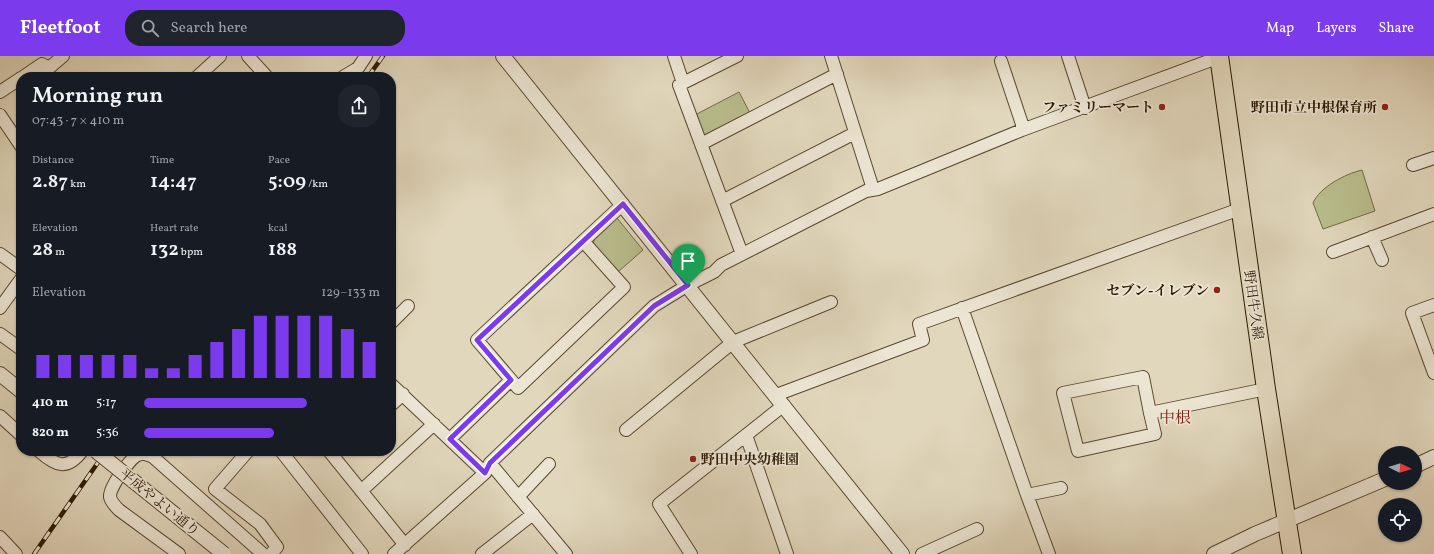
<!DOCTYPE html>
<meta charset="utf-8">
<style>
:root{--surface:#171b24;--page:#20242c;--text:#f1f3f6;--muted:#9ea1a6;--accent:#7c3aed}
body{margin:0;font-family:Vollkorn,"Noto Serif JP",serif;background:var(--page);color:var(--text);height:100vh;display:flex;flex-direction:column;font-size:15px;white-space:nowrap}
*{box-sizing:border-box;margin:0}
p{font-size:13px;color:var(--muted)}
.icon{flex:none;width:22px;height:22px;fill:none;stroke:currentColor;stroke-width:2;stroke-linecap:round;stroke-linejoin:round}
.map{position:relative;flex:1;overflow:hidden}
.details{position:absolute;left:16px;top:16px;width:380px;height:384px;display:flex;flex-direction:column;background:var(--surface);border-radius:16px;box-shadow:0 1px 3px #0004}
.details>*{flex:none}
.needle{width:26px;rotate:95deg}
.controls{position:absolute;left:1378px;top:390px;display:grid;gap:8px}
.controls a{display:grid;place-items:center;width:44px;height:44px;border-radius:50%;background:var(--surface);box-shadow:0 1px 3px #0004;font-size:20px}
.pin{position:absolute;display:grid;place-items:center;width:34px;height:34px;color:#fff;margin:-41px -17px;border-radius:50% 50% 50% 0;rotate:-45deg;box-shadow:0 0 4px #0007}
.pin .icon{rotate:45deg}
.round{display:grid;place-items:center;flex:none;width:42px;height:42px;border-radius:16px;background:var(--page)}
.headline{display:flex;align-items:center;justify-content:space-between;height:68px;padding:0 16px}
h1{font-size:22px;font-weight:600;line-height:30px}
.stats{display:grid;grid-template-columns:repeat(3,1fr);gap:6px;height:68px;padding:4px 16px}
.stats div{display:grid;align-content:center}
.stats b{font-size:20px;font-weight:600}
.stats small{font-size:11px;font-weight:400}
.stats p{font-size:11px}
.chart{height:112px;padding:8px 16px}
.chart p{display:flex;justify-content:space-between}
.chart svg{width:100%;height:72px;margin-top:4px;stroke:var(--accent);stroke-width:6}
ul{padding:0 16px;list-style:none;font-size:13px}
li{display:grid;grid-template-columns:64px 48px 1fr;align-items:center;height:30px}
li i{height:10px;border-radius:5px;background:var(--accent)}
header{display:flex;align-items:center;gap:24px;box-sizing:border-box;height:56px;padding:0 20px;background:var(--accent);color:#fff}
header strong{font-size:19px}
nav{display:flex;gap:22px;margin-inline-start:auto;font-size:14px}
.search{width:280px;height:36px;background:var(--page);display:flex;align-items:center;gap:10px;box-sizing:border-box;padding:0 14px;border-radius:16px;color:var(--muted);font-size:15px}
.map>svg:first-child{display:block}
.green{fill:#b9bd8c;stroke:#726b47}
.lines{fill:none;stroke-linecap:round;stroke-linejoin:round}
.minor-casing{stroke:#594830;stroke-width:14}
.tertiary-casing{stroke:#594830;stroke-width:16}
.primary-casing{stroke:#2c1902;stroke-width:20}
.minor{stroke:#ece5d3;stroke-width:12}
.tertiary{stroke:#ece5d3;stroke-width:14}
.primary{stroke:#e1d7bc;stroke-width:18}
.rail-casing{stroke:#2c1902;stroke-width:4.5}
.rail{stroke:#ece5d3;stroke-width:3;stroke-dasharray:9;stroke-linecap:butt}
.tertiary-bridge-casing{stroke:#594830;stroke-width:16;stroke-linecap:butt}
.tertiary-bridge{stroke:#ece5d3;stroke-width:14}
.route-casing{stroke:#fff;stroke-width:8}
.route{stroke:#7c3aed;stroke-width:5}
.poi-dot{fill:#8f2418;stroke:#ece5d3;stroke-width:1.5}
.labels{text-anchor:middle;stroke-width:3.5;stroke-linejoin:round;paint-order:stroke}
.poi-label{font-size:14px;font-weight:bold;fill:#2c1902;stroke:#ece5d3;text-anchor:end}
.street-label{font-size:14px;fill:#2c1902;stroke:#ece5d3}
.quarter-label{font-size:16px;fill:#7a1f14;stroke:#ece5d3}
</style>
<header>
<strong>Fleetfoot</strong>
<div class="search"><svg class="icon" aria-label="search" viewBox="0 0 24 24"><circle cx="10" cy="10" r="6"/><path d="M15 15l6 6"/></svg>Search here</div>
<nav><a>Map</a><a>Layers</a><a>Share</a></nav>
</header>
<div class="map">
<svg width="1434" height="498" viewBox="0 0 1434 498">
<rect width="100%" height="100%" fill="#e1d7bc"/>
<filter id="stains"><feTurbulence type="fractalNoise" baseFrequency=".005" numOctaves="4"/><feColorMatrix values="0 0 0 0 .2 0 0 0 0 .09 0 0 0 0 .02 0 0 0 .5 -.17"/></filter>
<radialGradient id="worn" r=".72"><stop offset=".6" stop-color="#630" stop-opacity="0"/><stop offset="1" stop-color="#630" stop-opacity=".3"/></radialGradient>
<path class="green" d="M739,36L750,57L707,79L702,78L695,59Z
M1362,114L1375,155L1323,173L1313,147C1320,131 1345,118 1362,114Z
M617,162L643,194L618,216L593,190L594,184Z"/>
<g class="lines">
<g class="minor-casing">
<path id="minor" d="M248,0L267,21
M674,0L683,27
M737,0L679,29L742,198
M831,0L873,133
M1068,0L1085,52
M1001,5L1022,68V74
M23,21L42,8L49,12L63,0
M197,21L220,0
M343,21L358,12L366,0
M0,36L21,22
M0,59L21,90
M701,88L837,18
M1413,109L1434,102
M722,145L855,77
M1372,181L1382,204
M583,185L624,231L518,332L477,284L623,148
M1333,196L1434,158
M0,198L21,213
M1434,249L1412,257L1434,317
M0,252L21,223
M962,252L1027,439L1049,498
M391,267L408,250
M0,278L21,293
M391,328L485,417
M776,339L923,284L919,268L1240,153
M391,349L403,338
M1150,357L1143,321L1063,337L1078,395L1155,378L1150,357L1266,333
M0,360L21,379
M626,374L733,286L831,246
M746,379L787,498
M450,383L511,324
M39,395C56,410 67,415 82,395
M248,395L215,433L260,468L277,491L271,498
M281,395L362,498
M329,395L405,489
M490,407L566,498
M361,435L434,368
M1027,439L1061,432
M518,441L549,408
M0,481L16,498
M179,498L119,454C115,450 111,446 110,441C109,432 130,402 138,399C143,396 148,399 153,401L263,498
M394,498L485,417L490,407L654,250L688,229L714,216L721,209L866,135L878,133L1022,74L1222,0
M482,498L533,458
M691,498L659,448L784,349
M922,498L977,473"/>
</g>
<g class="tertiary-casing">
<path id="tertiary" d="M503,0L902,498
M0,318L21,335
M1415,410L1434,401
M1214,498L1255,478L1385,423"/>
</g>
<g class="primary-casing">
<path id="primary" d="M1219,0L1266,333L1292,498"/>
</g>
<use href="#minor" class="minor"/>
<use href="#tertiary" class="tertiary"/>
<use href="#primary" class="primary"/>
<g class="rail-casing">
<path id="rail" d="M368,21L383,0
M34,498L106,395"/>
</g>
<use href="#rail" class="rail"/>
<g class="tertiary-bridge-casing">
<path id="tertiary-bridge" d="M96,395L224,498"/>
</g>
<use href="#tertiary-bridge" class="tertiary-bridge"/>
</g>
<g class="lines">
<g class="route-casing">
<path id="route" d="M623,148L688,229L654,250L490,407L485,417L450,383L511,324L477,284Z"/>
</g>
<use href="#route" class="route"/>
</g>
<g class="poi-dot">
<circle cx="1162" cy="51" r="4"/>
<circle cx="1385" cy="51" r="4"/>
<circle cx="1217" cy="234" r="4"/>
<circle cx="693" cy="403" r="4"/>
</g>
<g class="labels">
<g class="poi-label">
<text x="1154" y="56">ファミリーマート</text>
<text x="1377" y="56">野田市立中根保育所</text>
<text x="1209" y="239">セブン-イレブン</text>
<text x="701" y="408" text-anchor="start">野田中央幼稚園</text>
</g>
<g class="street-label">
<text transform="translate(1254 249) rotate(82)" y="5">野田牛久線</text>
<text transform="translate(160 446) rotate(39)" y="5">平成やよい通り</text>
</g>
<g class="quarter-label">
<text x="1175" y="367">中根</text>
</g>
</g>
<rect width="100%" height="100%" filter="url(#stains)"/>
<rect width="100%" height="100%" fill="url(#worn)"/>
</svg>
<div class="controls">
<a><svg class="needle" viewBox="-14 -14 28 28"><path d="M0-13l5 13h-10z" fill="#e53935"/><path d="M0 13l5-13h-10z" fill="#9ea1a6"/></svg></a>
<a><svg class="icon" aria-label="locate" viewBox="0 0 24 24"><circle cx="12" cy="12" r="6"/><path d="M12 2v4M12 18v4M2 12h4M18 12h4"/></svg></a>
</div>
<div class="pin" style="left:688px;top:229px;background:#1e9e55"><svg class="icon" aria-label="arrive" viewBox="0 0 24 24"><path d="M6 21V4h12l-3 4 3 4H6"/></svg></div>
<section class="details">
<div class="headline"><div><h1>Morning run</h1><p>07:43 · 7 × 410 m</p></div><a class="round"><svg class="icon" aria-label="share" viewBox="0 0 24 24"><path d="M12 15V3M7 8l5-5 5 5M5 13v7h14v-7"/></svg></a></div>
<div class="stats">
<div><p>Distance</p><b>2.87<small> km</small></b></div>
<div><p>Time</p><b>14:47</b></div>
<div><p>Pace</p><b>5:09<small> /km</small></b></div>
</div>
<div class="stats">
<div><p>Elevation</p><b>28<small> m</small></b></div>
<div><p>Heart rate</p><b>132<small> bpm</small></b></div>
<div><p>kcal</p><b>188</b></div>
</div>
<div class="chart"><p><span>Elevation</span>129–133 m</p>
<svg viewBox="0 0 160 44" preserveAspectRatio="none"><path d="M5 44V30M15 44V30M25 44V30M35 44V30M45 44V30M55 44V38M65 44V38M75 44V30M85 44V22M95 44V14M105 44V6M115 44V6M125 44V6M135 44V6M145 44V14M155 44V22"/></svg>
</div>
<ul>
<li><b>410 m</b>5:17<i style="width:69%"></i></li>
<li><b>820 m</b>5:36<i style="width:55%"></i></li>
</ul>
</section>
</div>
